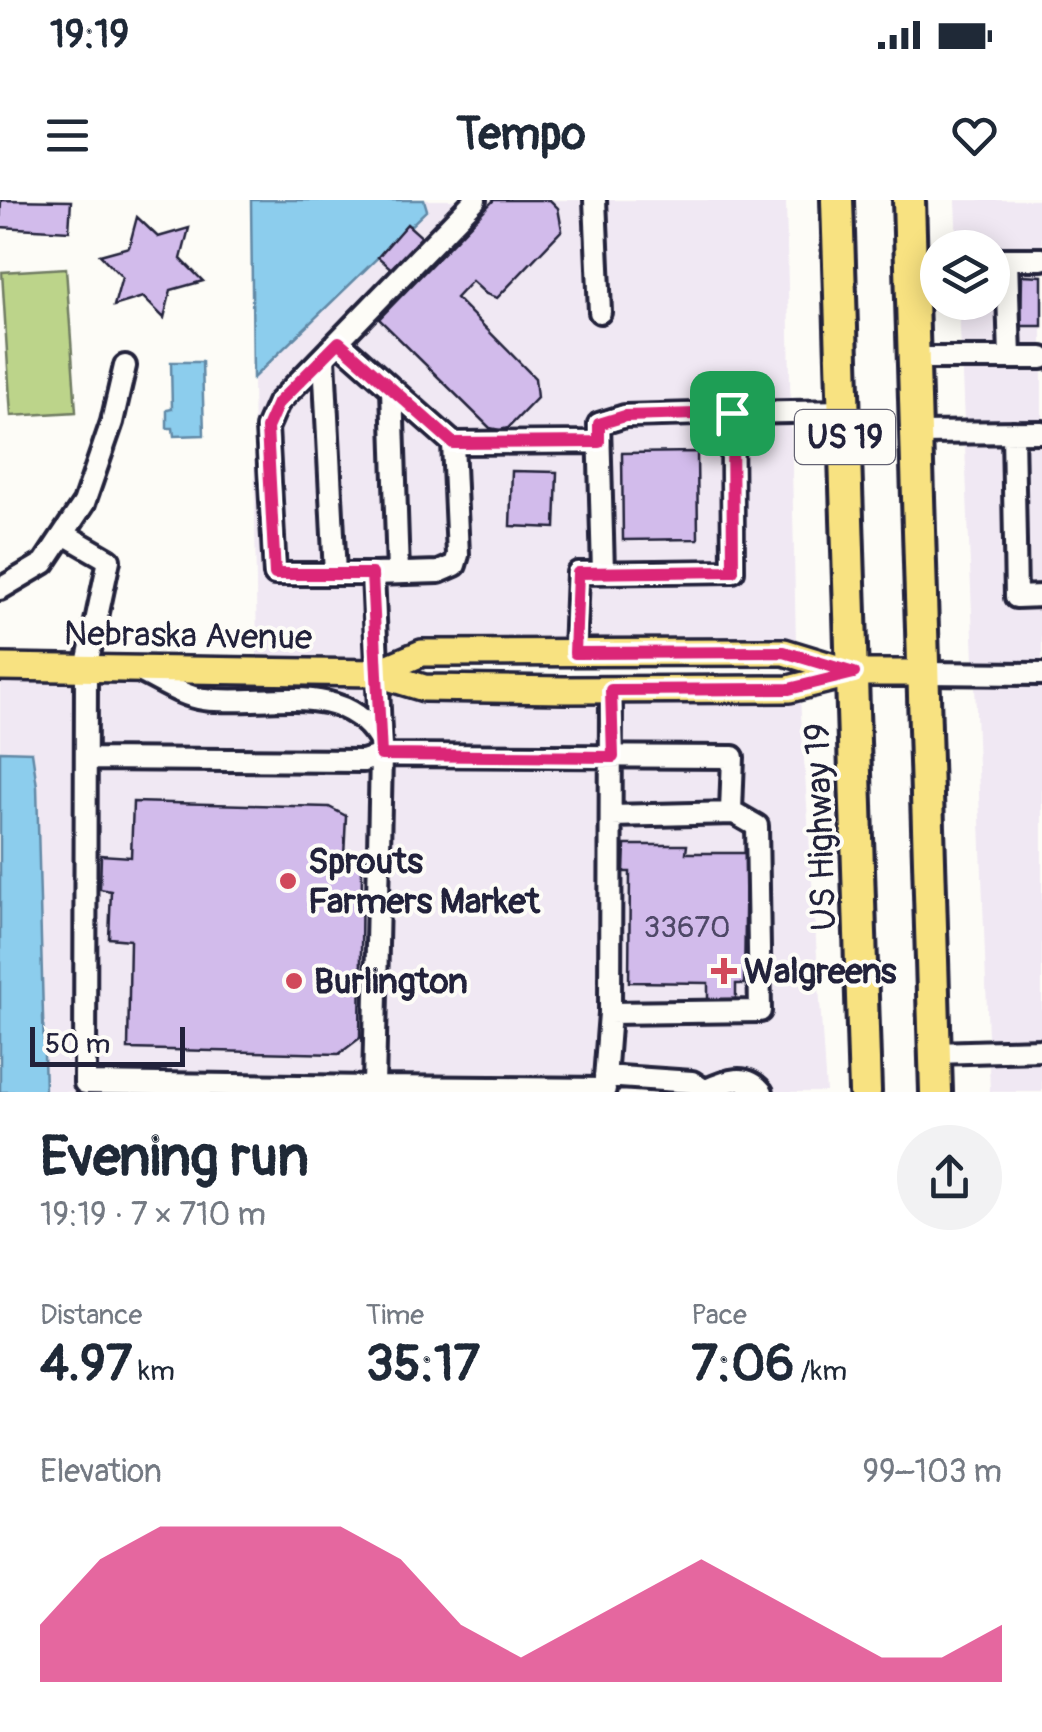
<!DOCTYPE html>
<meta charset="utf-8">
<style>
:root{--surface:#fff;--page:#f2f2f3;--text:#1f2937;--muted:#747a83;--accent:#db2777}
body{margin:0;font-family:Pangolin,sans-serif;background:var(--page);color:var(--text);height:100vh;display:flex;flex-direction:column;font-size:38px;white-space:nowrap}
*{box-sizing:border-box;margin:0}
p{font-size:32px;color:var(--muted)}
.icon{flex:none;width:55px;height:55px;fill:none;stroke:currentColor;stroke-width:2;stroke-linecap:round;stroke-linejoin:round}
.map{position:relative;height:892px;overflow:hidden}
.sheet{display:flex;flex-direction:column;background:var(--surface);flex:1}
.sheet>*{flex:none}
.controls{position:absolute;left:920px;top:30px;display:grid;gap:20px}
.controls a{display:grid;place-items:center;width:90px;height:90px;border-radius:50%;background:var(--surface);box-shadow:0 5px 25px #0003;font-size:50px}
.scale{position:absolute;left:30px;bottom:25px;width:155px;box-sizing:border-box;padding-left:10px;border:5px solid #22223b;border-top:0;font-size:28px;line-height:35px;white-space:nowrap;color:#22223b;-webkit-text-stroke:8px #fdfcf7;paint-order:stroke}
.pin{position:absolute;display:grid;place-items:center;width:85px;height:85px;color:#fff;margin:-42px;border-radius:20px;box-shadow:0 5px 15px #0006}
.round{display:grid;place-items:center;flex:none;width:105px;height:105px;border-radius:52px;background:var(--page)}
.head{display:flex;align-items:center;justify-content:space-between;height:170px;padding:0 40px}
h1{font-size:55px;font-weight:800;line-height:75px}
.figures{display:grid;grid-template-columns:repeat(3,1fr);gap:15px;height:170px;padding:10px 40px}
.figures div{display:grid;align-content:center}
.figures b{font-size:50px;font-weight:800}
.figures small{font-size:28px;font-weight:400}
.figures p{font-size:28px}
.chart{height:280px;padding:20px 40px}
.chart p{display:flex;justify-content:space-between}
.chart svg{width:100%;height:180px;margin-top:10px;fill:var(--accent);opacity:.7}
.status{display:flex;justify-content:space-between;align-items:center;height:70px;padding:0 50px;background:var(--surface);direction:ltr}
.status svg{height:28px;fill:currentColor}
header{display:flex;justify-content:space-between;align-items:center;height:130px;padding:0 40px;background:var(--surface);font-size:45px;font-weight:800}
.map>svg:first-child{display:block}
.built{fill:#f0e8f3}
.green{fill:#bcd48a;stroke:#6f7b62;stroke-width:2.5}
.water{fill:#8ccded;stroke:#6289a6;stroke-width:2.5}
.building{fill:#d2bbeb;stroke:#22223b;stroke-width:2.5}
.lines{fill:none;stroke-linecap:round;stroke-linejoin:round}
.minor-casing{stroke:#22223b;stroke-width:28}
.major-casing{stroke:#22223b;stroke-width:32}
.highway-casing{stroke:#22223b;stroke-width:38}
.minor{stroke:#fdfcf7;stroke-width:20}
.major{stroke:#f8e281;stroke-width:25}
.highway{stroke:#f8e281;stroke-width:30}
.route-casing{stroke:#fff;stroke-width:20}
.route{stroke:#db2777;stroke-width:12}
.poi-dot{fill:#d1495b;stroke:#fdfcf7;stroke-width:4}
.labels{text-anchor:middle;stroke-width:8;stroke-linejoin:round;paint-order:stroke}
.number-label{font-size:30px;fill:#4e4867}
.shield{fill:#fdfcf7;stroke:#646373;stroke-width:2.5}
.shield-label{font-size:32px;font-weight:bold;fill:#22223b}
.street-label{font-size:35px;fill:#22223b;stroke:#fdfcf7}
.poi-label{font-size:35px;font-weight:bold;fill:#22223b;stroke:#fdfcf7;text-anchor:start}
</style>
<div class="status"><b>19:19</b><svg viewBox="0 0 49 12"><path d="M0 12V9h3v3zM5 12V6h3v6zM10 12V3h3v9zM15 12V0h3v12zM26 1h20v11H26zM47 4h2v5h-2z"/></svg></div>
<header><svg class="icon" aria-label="menu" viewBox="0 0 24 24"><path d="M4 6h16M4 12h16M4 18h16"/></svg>Tempo<svg class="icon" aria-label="heart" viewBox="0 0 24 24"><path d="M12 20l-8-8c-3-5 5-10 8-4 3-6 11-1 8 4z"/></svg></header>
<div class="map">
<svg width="1042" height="892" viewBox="0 0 1042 892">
<rect width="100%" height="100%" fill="#fdfcf7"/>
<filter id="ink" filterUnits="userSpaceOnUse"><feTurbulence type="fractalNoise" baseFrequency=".01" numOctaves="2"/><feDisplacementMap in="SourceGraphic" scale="20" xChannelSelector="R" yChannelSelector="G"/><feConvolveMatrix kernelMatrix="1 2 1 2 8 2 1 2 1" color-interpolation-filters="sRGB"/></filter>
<g filter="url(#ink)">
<path class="built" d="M424,0H786L796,443L367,461L46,456H257L253,178L426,10Z
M955,0H1042V461H974L959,103L992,102V48L957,47Z
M0,479L367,485L369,488L375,485L423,501L800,499L826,892H45L37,586L32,552L0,551Z
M975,485L1042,486V892H990Z"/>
<path class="green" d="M66,68L76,212L11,216L2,72Z"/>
<path class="water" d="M251,0H424L427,10L253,178Z
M171,162H202L204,235L174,236L173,228H167V210L172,209Z
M0,551L32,552L37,586L45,892H0Z"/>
<path class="building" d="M1,0L71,1L69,31L0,27Z
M494,0H550L558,8L562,30L497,98L486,94L472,81L456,98L535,178L537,198L508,228L500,230L490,228L379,119Z
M137,17L158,37L189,28L181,59L203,81L171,90L164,118L143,97L114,106L122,77L100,55L129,47Z
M407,24L425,40L396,73L378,57Z
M1022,75L1042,76V126H1021Z
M697,252L698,339L623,340L622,253Z
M512,271L557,272L555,328L510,326Z
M133,602L329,607L346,616L344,657L362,668L360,838L339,854L128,849L130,740L109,738L111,691L100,689L101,655L131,657Z
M625,645H687L686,653H746L744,784H736V803H708V783L629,782L630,672H624Z"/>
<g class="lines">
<g class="minor-casing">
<path id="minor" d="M595,0L600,112
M992,59H1042
M1007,59L1010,158
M911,60H938
M339,142L453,243L458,355L455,365L439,372L373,374
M324,158L335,374
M913,158H1042
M392,189L398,373
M1013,232L1016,397L1042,396
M914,233L1042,232
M453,243L599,242
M64,334L109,360L86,469L85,883L374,887L381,555L373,374H275L267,228L278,203L475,0
M603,372L599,224L625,216L732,213
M0,389L44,363L84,303L112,222L125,166
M575,453L578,373L733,371L732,213L844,211
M139,471C159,480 183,497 204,499C264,507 342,478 379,539
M923,473L1042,474
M86,559L363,561L381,555L733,557L731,611L757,626L760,811L610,813L604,892
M612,616L734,613
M610,813L611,490
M935,853L1042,850
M605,876L692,882L707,892
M374,887L605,889
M706,890C726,881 746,872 762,892"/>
</g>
<g class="major-casing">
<path id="major" d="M0,467L375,473L424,488L565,490L789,489L853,473H923
M375,473L422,453L784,452L853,473"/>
</g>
<g class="highway-casing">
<path id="highway" d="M837,0L865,892
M909,0L936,892"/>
</g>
<use href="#minor" class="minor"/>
<use href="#major" class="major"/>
<use href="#highway" class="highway"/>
</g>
</g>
<g class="lines" filter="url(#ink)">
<g class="route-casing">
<path id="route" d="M339,142L453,243L599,242V224L625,216L732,213L733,371L578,373L575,453L784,452L854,473L789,489L611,490L613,557L381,555L372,374H275L267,228L278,203Z"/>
</g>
<use href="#route" class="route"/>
</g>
<g class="poi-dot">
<circle cx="288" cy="681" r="10"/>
<path d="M719 756h10v10h10v10h-10v10h-10v-10h-10v-10h10z"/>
<circle cx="294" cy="781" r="10"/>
</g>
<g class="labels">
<g class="number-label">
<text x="687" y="737">33670</text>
</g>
<rect class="shield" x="795" y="210" width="100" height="54" rx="8"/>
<g class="shield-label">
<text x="845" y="248">US 19</text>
</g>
<g class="street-label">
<text transform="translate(188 435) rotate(1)" y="12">Nebraska Avenue</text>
<text transform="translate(820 627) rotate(-92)" y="12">US Highway 19</text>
</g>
<g class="poi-label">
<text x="308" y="673">Sprouts<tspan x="308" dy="40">Farmers Market</tspan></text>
<text x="744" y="783">Walgreens</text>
<text x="314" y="793">Burlington</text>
</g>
</g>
</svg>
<div class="controls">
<a><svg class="icon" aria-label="layers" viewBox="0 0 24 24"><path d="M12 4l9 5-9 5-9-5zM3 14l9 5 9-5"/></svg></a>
</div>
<div class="scale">50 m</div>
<div class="pin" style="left:732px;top:213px;background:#1e9e55"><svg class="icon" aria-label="arrive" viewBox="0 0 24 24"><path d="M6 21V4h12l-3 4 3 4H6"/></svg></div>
</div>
<section class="sheet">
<div class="head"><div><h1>Evening run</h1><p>19:19 · 7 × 710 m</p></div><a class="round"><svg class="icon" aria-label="share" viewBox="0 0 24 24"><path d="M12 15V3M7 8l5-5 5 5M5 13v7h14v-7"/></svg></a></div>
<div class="figures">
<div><p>Distance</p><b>4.97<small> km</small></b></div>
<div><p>Time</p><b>35:17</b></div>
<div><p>Pace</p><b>7:06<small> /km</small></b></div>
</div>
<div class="chart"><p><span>Elevation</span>99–103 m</p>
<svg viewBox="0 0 160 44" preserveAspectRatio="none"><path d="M0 44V30L10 14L20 6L30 6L40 6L50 6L60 14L70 30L80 38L90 30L100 22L110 14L120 22L130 30L140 38L150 38L160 30V44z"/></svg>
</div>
</section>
